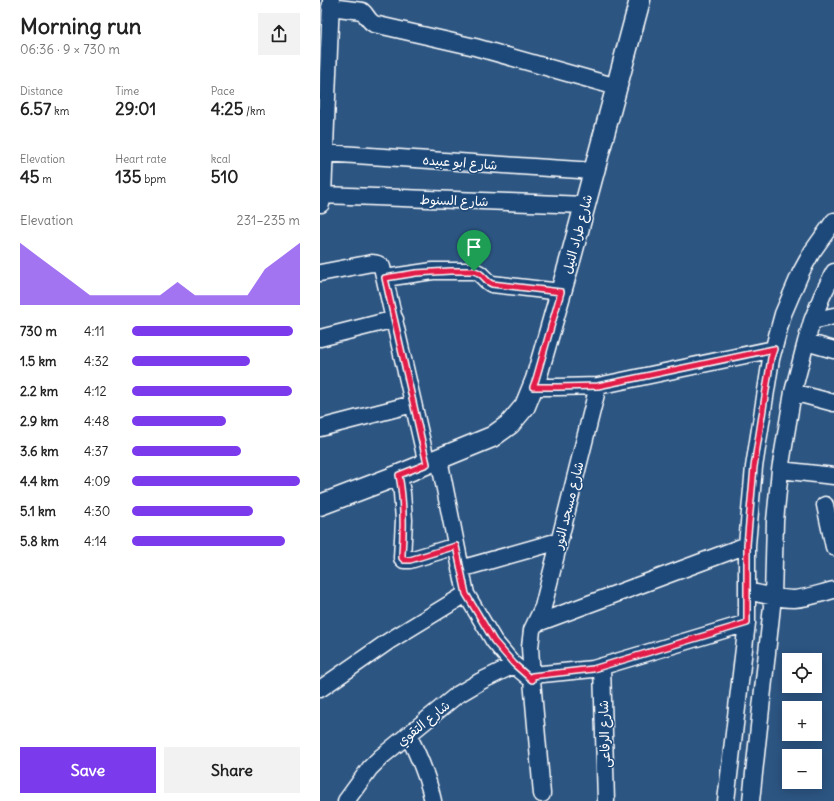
<!DOCTYPE html>
<meta charset="utf-8">
<style>
:root{--surface:#fff;--page:#f2f2f2;--text:#222;--muted:#767676;--accent:#7c3aed}
body{margin:0;font-family:Delius,"Playpen Sans Arabic",sans-serif;background:var(--page);color:var(--text);height:100vh;display:flex;flex-direction:column;font-size:15px;white-space:nowrap}
*{box-sizing:border-box;margin:0}
p{font-size:13px;color:var(--muted)}
.icon{flex:none;width:22px;height:22px;fill:none;stroke:currentColor;stroke-width:2;stroke-linecap:round;stroke-linejoin:round}
.map{position:relative;flex:1;overflow:hidden}
.drawer{display:flex;flex-direction:column;background:var(--surface);width:320px}
.drawer>*{flex:none}
.controls{position:absolute;left:462px;top:653px;display:grid;gap:8px}
.controls a{display:grid;place-items:center;width:40px;height:40px;border-radius:0px;background:var(--surface);box-shadow:0 2px 10px #0003;font-size:20px}
.pin{position:absolute;display:grid;place-items:center;width:34px;height:34px;color:#fff;margin:-41px -17px;border-radius:50% 50% 50% 0;rotate:-45deg;box-shadow:0 0 4px #0007}
.pin .icon{rotate:45deg}
.round{display:grid;place-items:center;flex:none;width:42px;height:42px;border-radius:0px;background:var(--page)}
.head{display:flex;align-items:center;justify-content:space-between;height:68px;padding:0 20px}
h1{font-size:22px;font-weight:700;line-height:30px}
.stats{display:grid;grid-template-columns:repeat(3,1fr);gap:6px;height:68px;padding:4px 20px}
.stats div{display:grid;align-content:center}
.stats b{font-size:17px;font-weight:700}
.stats small{font-size:11px;font-weight:400}
.stats p{font-size:11px}
.chart{height:112px;padding:8px 20px}
.chart p{display:flex;justify-content:space-between}
.chart svg{width:100%;height:72px;margin-top:4px;fill:var(--accent);opacity:.7}
.primary-button{display:flex;gap:8px;margin-top:auto;padding:8px 20px}
.primary-button a{flex:1;height:46px;border-radius:0px;background:var(--accent);color:#fff;font-size:16px;font-weight:700;line-height:46px;text-align:center}
.primary-button a+a{background:var(--page);color:var(--text)}
ul{padding:0 20px;list-style:none;font-size:13px}
li{display:grid;grid-template-columns:64px 48px 1fr;align-items:center;height:30px}
li i{height:10px;border-radius:5px;background:var(--accent)}
main{display:flex;flex:1;min-height:0}
.map>svg:first-child{display:block}
.lines{fill:none;stroke-linecap:round;stroke-linejoin:round}
.minor-casing{stroke:#fff;stroke-width:19}
.tertiary-casing{stroke:#fff;stroke-width:23}
.minor{stroke:#1f4a7a;stroke-width:16}
.tertiary{stroke:#1f4a7a;stroke-width:20}
.route-casing{stroke:#fff;stroke-width:8}
.route{stroke:#e11d48;stroke-width:5}
.labels{text-anchor:middle;stroke-width:3;stroke-linejoin:round;paint-order:stroke}
.street-label{font-size:13px;fill:#fff;stroke:#1f4a7a}
</style>
<main>
<section class="drawer">
<div class="head"><div><h1>Morning run</h1><p>06:36 · 9 × 730 m</p></div><a class="round"><svg class="icon" aria-label="share" viewBox="0 0 24 24"><path d="M12 15V3M7 8l5-5 5 5M5 13v7h14v-7"/></svg></a></div>
<div class="stats">
<div><p>Distance</p><b>6.57<small> km</small></b></div>
<div><p>Time</p><b>29:01</b></div>
<div><p>Pace</p><b>4:25<small> /km</small></b></div>
</div>
<div class="stats">
<div><p>Elevation</p><b>45<small> m</small></b></div>
<div><p>Heart rate</p><b>135<small> bpm</small></b></div>
<div><p>kcal</p><b>510</b></div>
</div>
<div class="chart"><p><span>Elevation</span>231–235 m</p>
<svg viewBox="0 0 160 44" preserveAspectRatio="none"><path d="M0 44V6L10 14L20 22L30 30L40 38L50 38L60 38L70 38L80 38L90 30L100 38L110 38L120 38L130 38L140 22L150 14L160 6V44z"/></svg>
</div>
<ul>
<li><b>730 m</b>4:11<i style="width:96%"></i></li>
<li><b>1.5 km</b>4:32<i style="width:70%"></i></li>
<li><b>2.2 km</b>4:12<i style="width:95%"></i></li>
<li><b>2.9 km</b>4:48<i style="width:56%"></i></li>
<li><b>3.6 km</b>4:37<i style="width:65%"></i></li>
<li><b>4.4 km</b>4:09<i style="width:100%"></i></li>
<li><b>5.1 km</b>4:30<i style="width:72%"></i></li>
<li><b>5.8 km</b>4:14<i style="width:91%"></i></li>
</ul>
<div class="primary-button"><a>Save</a><a>Share</a></div>
</section>
<div class="map">
<svg width="514" height="801" viewBox="0 0 514 801">
<rect width="100%" height="100%" fill="#2c5582"/>
<filter id="ink" filterUnits="userSpaceOnUse"><feTurbulence type="fractalNoise" baseFrequency=".025" numOctaves="2"/><feDisplacementMap in="SourceGraphic" scale="8" xChannelSelector="R" yChannelSelector="G"/><feConvolveMatrix kernelMatrix="1 2 1 2 8 2 1 2 1" color-interpolation-filters="sRGB"/></filter>
<g filter="url(#ink)">
<g class="lines">
<g class="minor-casing">
<path id="minor" d="M10,7L42,11C47,15 48,21 54,24L155,47L297,87
M5,153L274,171
M3,195L265,205
M1,204L3,195L11,0
M0,273L52,263C57,263 59,264 62,267L107,464
M65,278L113,271H154C163,273 164,281 172,284L241,292
M492,321L514,316
M0,338L75,319
M486,342L514,350
M213,387H238L278,386L454,349
M473,392L514,403
M0,428L93,404
M119,459L146,594L174,641L194,665L212,680
M460,470L514,476
M79,475L82,493L84,520L82,558L84,560H90L136,546
M505,505L514,547
M140,569L239,541
M427,591C442,594 458,599 474,599C488,598 501,593 514,590
M215,624L427,545
M282,667L286,801
M212,675L273,669L427,623
M0,689L69,641L146,594
M88,735C99,756 108,778 113,801
M222,794L212,680L210,647L212,630L223,607L278,386
M26,801L50,768L61,757L137,695L161,681L194,665
M406,801L427,623V545L434,467L451,359L457,336L463,314L481,272L492,252L514,221
M431,801L453,597L455,521L460,470L473,392L486,342L492,321L502,296L514,272"/>
</g>
<g class="tertiary-casing">
<path id="tertiary" d="M0,505L79,475L172,437L190,424L205,406L216,379L251,257L320,0"/>
</g>
<use href="#minor" class="minor"/>
<use href="#tertiary" class="tertiary"/>
</g>
</g>
<g class="lines" filter="url(#ink)">
<g class="route-casing">
<path id="route" d="M130,271H154C164,273 164,281 172,284L241,292L216,379L213,387H238L278,386L454,349L451,358L434,467L427,545V623L273,669L212,676V680L194,664L174,641L146,594L136,546L90,560H84L82,558V554C84,527 84,501 79,475L107,464L65,278L96,273Z"/>
</g>
<use href="#route" class="route"/>
</g>
<g class="labels">
<g class="street-label">
<text transform="translate(140 162) rotate(4)" y="5">شارع ابو عبيده</text>
<text transform="translate(134 200) rotate(2)" y="5">شارع السنوط</text>
<text transform="translate(257 234) rotate(-75)" y="5">شارع طراد النيل</text>
<text transform="translate(248 505) rotate(-76)" y="5">شارع مسجد النور</text>
<text transform="translate(103 723) rotate(-39)" y="5">شارع التقوي</text>
<text transform="translate(284 734) rotate(-92)" y="5">شارع الرفاعى</text>
</g>
</g>
</svg>
<div class="controls">
<a><svg class="icon" aria-label="locate" viewBox="0 0 24 24"><circle cx="12" cy="12" r="6"/><path d="M12 2v4M12 18v4M2 12h4M18 12h4"/></svg></a>
<a>+</a>
<a>−</a>
</div>
<div class="pin" style="left:154px;top:271px;background:#1e9e55"><svg class="icon" aria-label="arrive" viewBox="0 0 24 24"><path d="M6 21V4h12l-3 4 3 4H6"/></svg></div>
</div>
</main>
